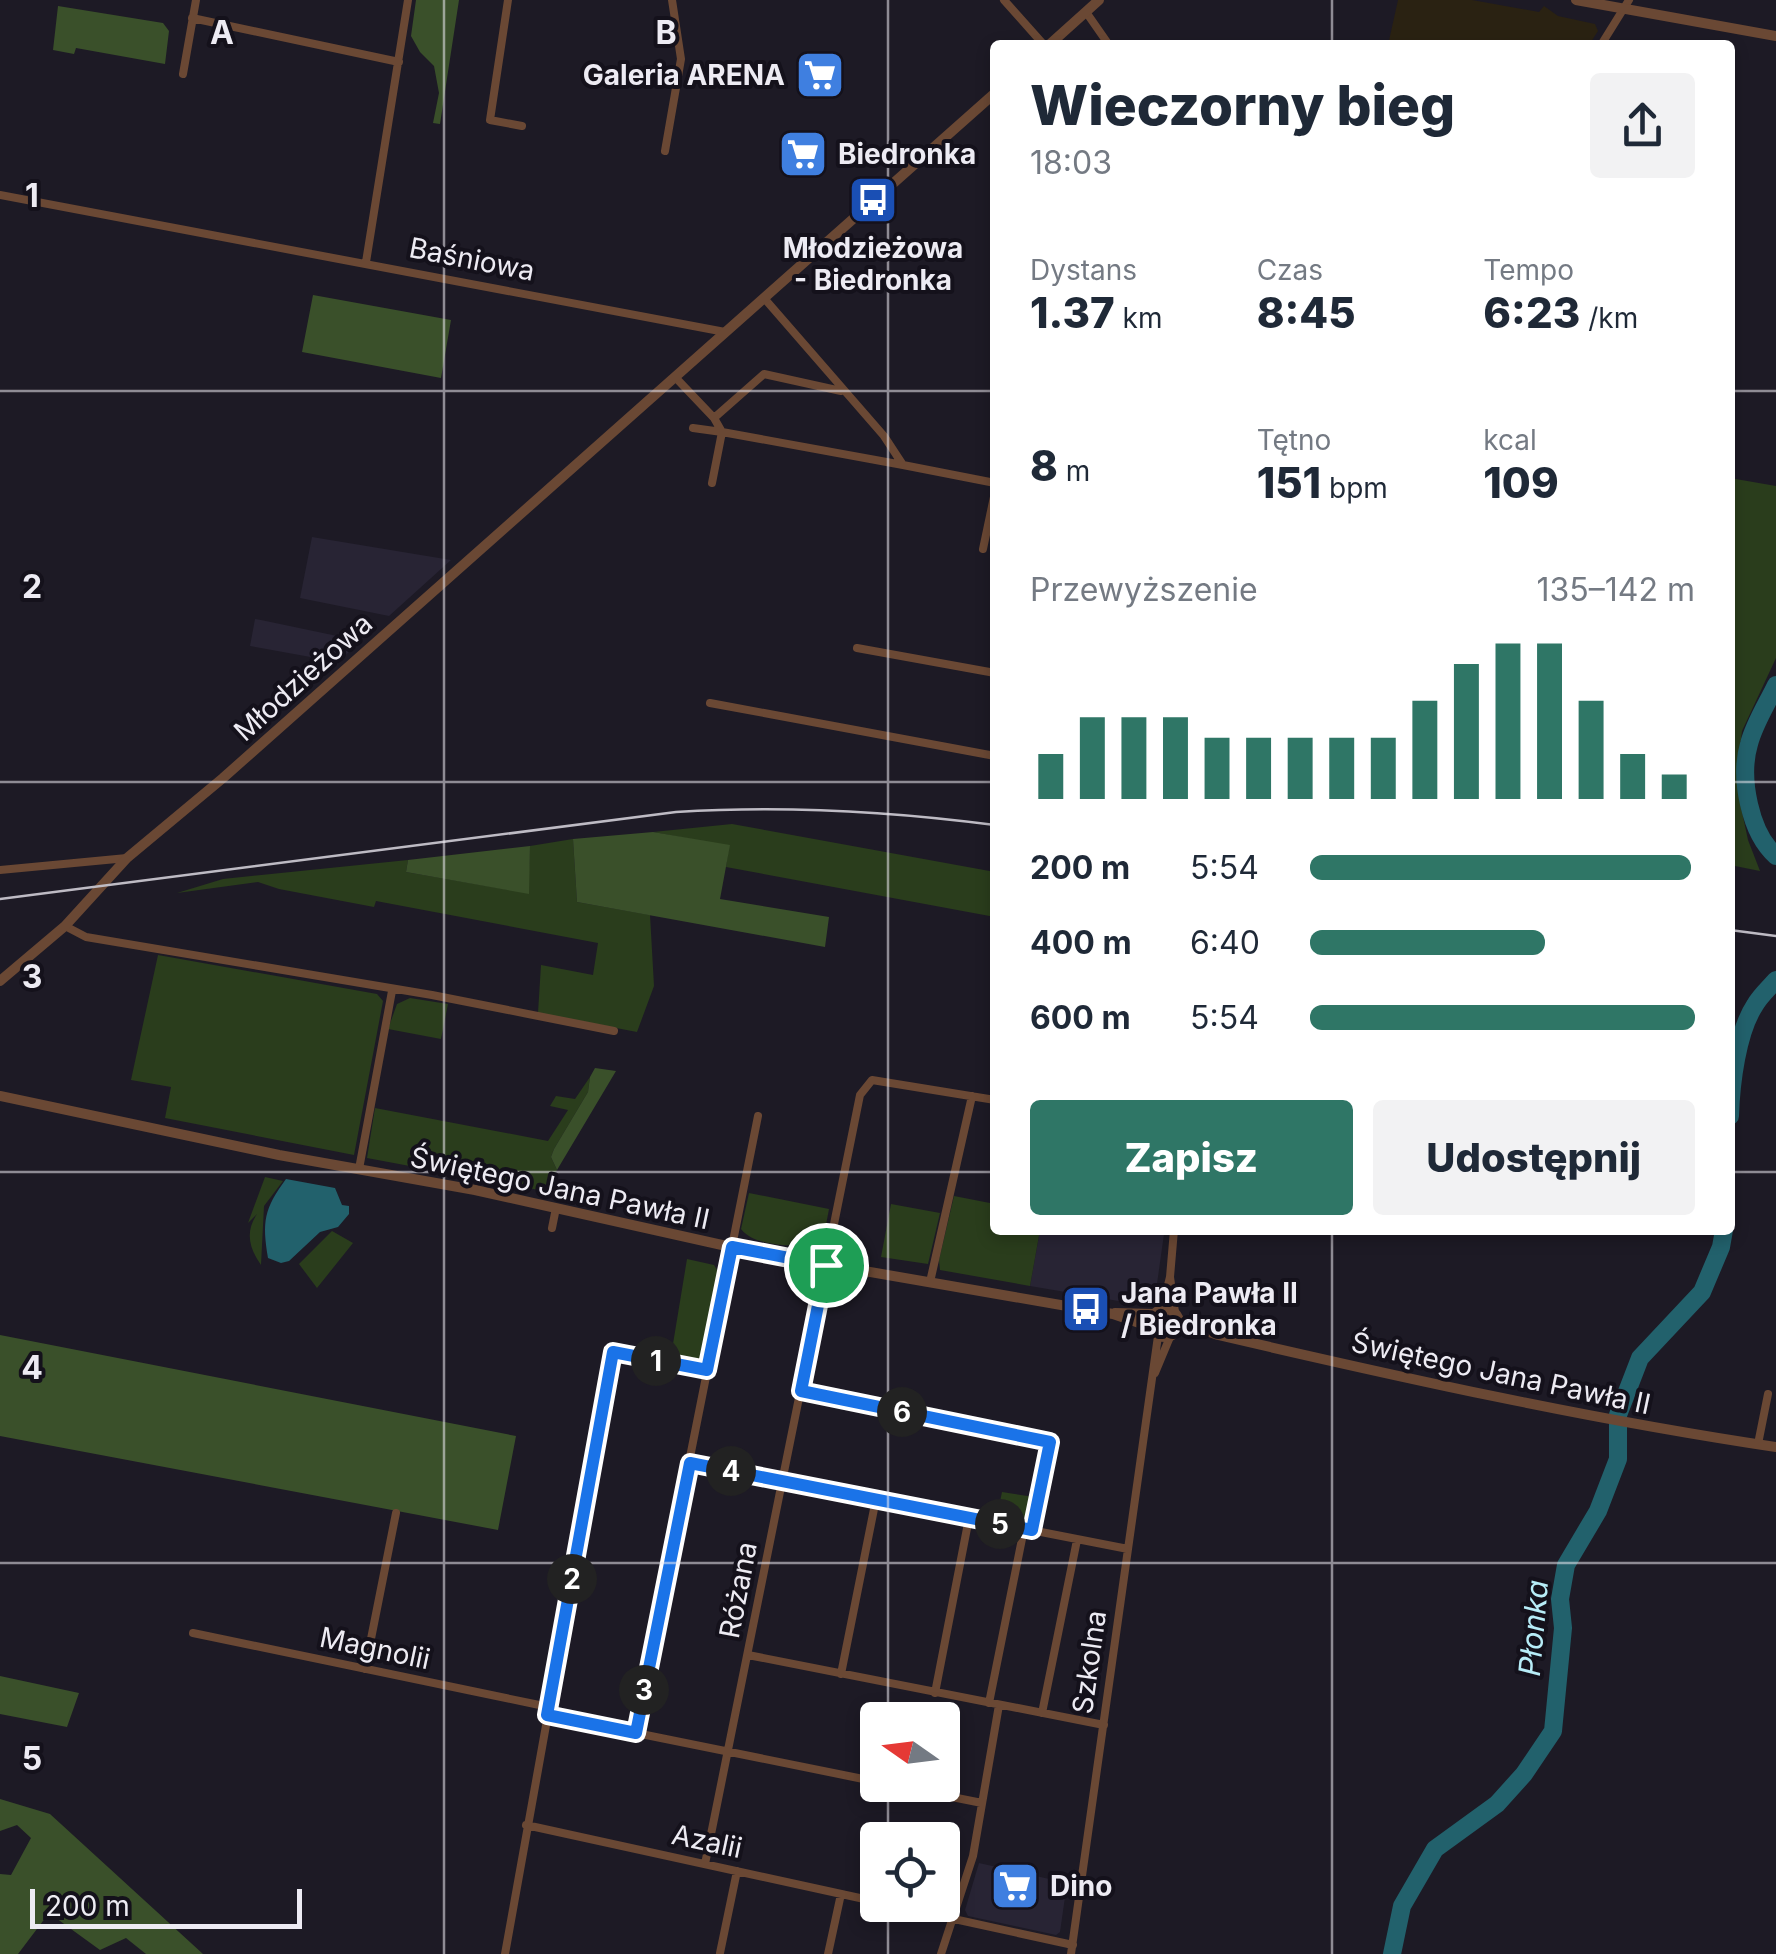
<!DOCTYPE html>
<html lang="pl">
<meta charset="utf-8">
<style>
:root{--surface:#fff;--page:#f2f2f3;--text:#1f2937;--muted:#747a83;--accent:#2f7666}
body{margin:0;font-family:Inter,sans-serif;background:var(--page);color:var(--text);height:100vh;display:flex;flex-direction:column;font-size:38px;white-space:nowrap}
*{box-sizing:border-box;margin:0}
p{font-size:32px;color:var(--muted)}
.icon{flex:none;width:55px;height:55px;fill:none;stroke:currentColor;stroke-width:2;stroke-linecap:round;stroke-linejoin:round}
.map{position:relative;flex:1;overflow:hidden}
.side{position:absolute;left:990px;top:40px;width:745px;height:1195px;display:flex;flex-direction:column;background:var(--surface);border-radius:10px;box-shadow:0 5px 15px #0003}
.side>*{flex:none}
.needle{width:65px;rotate:284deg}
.controls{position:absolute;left:860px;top:1702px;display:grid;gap:20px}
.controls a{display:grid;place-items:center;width:100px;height:100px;border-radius:10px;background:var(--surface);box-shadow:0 5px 15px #0003;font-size:50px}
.scale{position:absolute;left:30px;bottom:25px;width:272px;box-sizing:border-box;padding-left:10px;border:5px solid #edebf3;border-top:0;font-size:28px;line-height:35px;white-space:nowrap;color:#edebf3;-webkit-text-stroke:8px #14111b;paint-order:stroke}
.pin{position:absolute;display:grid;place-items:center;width:85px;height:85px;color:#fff;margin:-42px;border:5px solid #fff;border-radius:50%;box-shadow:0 2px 10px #0007}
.km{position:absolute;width:50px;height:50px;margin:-25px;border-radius:50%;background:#222;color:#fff;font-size:28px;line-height:50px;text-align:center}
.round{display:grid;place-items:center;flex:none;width:105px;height:105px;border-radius:10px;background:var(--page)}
.summary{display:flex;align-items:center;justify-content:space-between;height:170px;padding:0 40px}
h1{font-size:55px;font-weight:800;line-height:75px}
.metrics{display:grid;grid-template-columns:repeat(3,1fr);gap:15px;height:170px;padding:10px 40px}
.metrics div{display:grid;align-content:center}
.metrics b{font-size:42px;font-weight:800}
.metrics small{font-size:28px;font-weight:400}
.metrics p{font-size:28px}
.chart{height:280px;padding:20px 40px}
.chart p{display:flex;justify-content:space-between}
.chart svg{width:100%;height:180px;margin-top:10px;stroke:var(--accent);stroke-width:6}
.action{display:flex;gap:20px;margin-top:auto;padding:20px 40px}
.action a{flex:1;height:115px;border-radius:10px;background:var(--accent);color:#fff;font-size:40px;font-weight:800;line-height:115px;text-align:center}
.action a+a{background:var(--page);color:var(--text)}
ul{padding:0 40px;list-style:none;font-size:32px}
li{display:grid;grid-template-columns:160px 120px 1fr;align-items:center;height:75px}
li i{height:25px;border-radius:12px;background:var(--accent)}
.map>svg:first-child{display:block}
.built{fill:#282434}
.education{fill:#2a2212}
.green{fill:#2a3d1c}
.forest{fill:#3a502a}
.water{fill:#22616c}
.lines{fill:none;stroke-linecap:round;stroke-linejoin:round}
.river{stroke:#22616c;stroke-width:18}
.minor{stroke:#6a4834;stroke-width:8}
.tertiary{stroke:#6a4834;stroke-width:10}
.rail{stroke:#bebbc4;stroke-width:2.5}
.route-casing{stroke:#fff;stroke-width:20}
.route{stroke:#1a73e8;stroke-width:12}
.grid{fill:none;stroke:#edebf3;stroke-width:2.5;stroke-opacity:0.55}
.labels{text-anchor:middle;stroke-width:8;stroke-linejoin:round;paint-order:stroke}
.poi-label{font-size:28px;font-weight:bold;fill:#edebf3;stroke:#14111b;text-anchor:start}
.street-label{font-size:28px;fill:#edebf3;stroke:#14111b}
.water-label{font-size:30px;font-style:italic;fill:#b7edf8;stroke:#14111b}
.grid-label{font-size:32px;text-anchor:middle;font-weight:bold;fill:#edebf3;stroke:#14111b;stroke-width:8;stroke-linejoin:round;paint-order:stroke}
</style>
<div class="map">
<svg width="1776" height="1954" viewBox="0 0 1776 1954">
<rect width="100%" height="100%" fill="#1d1a25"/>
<path class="built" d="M312,537L451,560L389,616L300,598Z
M255,619L261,620L361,641L338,662L250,646Z
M1040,1230H1145L1164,1234L1155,1298L1142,1305L1030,1286Z
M979,1863L1067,1883L1060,1932L1056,1935L968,1916L965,1910Z"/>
<path class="education" d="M1398,0H1472L1539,12L1544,6L1558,16L1595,24L1598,31L1589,45H1388Z"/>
<path class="green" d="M1730,478L1776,486V658L1742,731L1738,762L1739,798L1748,840L1760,871L1730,865Z
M732,824L995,872V917L726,867L729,846L653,832Z
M573,839L577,902L650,915L654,986L637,1032L538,1013L541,965L593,975L598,943L376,901L374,907L279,889L258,882L177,893L223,879L408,860L406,872L528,893L530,846Z
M158,955L377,994L383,1001L354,1155L165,1118L171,1087L131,1080Z
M410,998L448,1004L441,1039L388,1029L397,1004Z
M590,1077L588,1092L554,1149L551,1157L557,1170L544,1191L367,1158L375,1108L548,1141L568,1110L550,1106L556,1096L575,1099Z
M265,1177L283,1181L264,1206L261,1265C249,1248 245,1232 257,1214L248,1223Z
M749,1193L829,1209L822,1246C799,1245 757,1249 741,1229Z
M954,1196L995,1204V1230H1040L1030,1286L940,1270L939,1260Z
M891,1204L940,1213L928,1264L881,1257Z
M332,1231L353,1243L317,1288L299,1264Z
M687,1259L714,1265L719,1273L699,1362L671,1356Z
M1002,1492L1034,1497L1028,1523L997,1516Z"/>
<path class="forest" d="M416,0H459L440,124L433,123L439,93L434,66L420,52L411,36Z
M58,6L163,23L169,31L165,64L76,48L74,54L53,50Z
M313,295L451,320L441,378L302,352Z
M653,832L730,845L720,899L829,917L825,947L577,902L573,839Z
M530,846L529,894L406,872L408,860Z
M595,1068L616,1071L557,1170L551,1157L554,1149L588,1092L590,1077Z
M0,1335L516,1436L498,1530L0,1436Z
M0,1676L79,1693L67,1727L0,1714Z
M0,1799L50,1814L203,1954H146L126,1938L100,1950L49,1913L18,1954H0V1874L11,1875L31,1838L17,1825L0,1831Z"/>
<path class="water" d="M286,1179L335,1188L342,1205L349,1206V1214L338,1227L320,1232L289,1261L281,1263L268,1258C262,1221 264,1209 286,1179Z"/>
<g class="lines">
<path class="river" d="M1776,685C1767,704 1754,724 1749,744C1739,778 1750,833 1776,856
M1730,1116C1731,1084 1737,1032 1755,1005C1760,996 1769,988 1776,980
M1392,1954L1402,1906L1435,1849L1497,1804L1524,1774L1553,1731L1563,1628L1560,1599L1566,1565L1598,1511L1618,1459V1415L1640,1358L1702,1292L1721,1247L1724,1230"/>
<path class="minor" d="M508,0L490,120L522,126
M1004,0L1044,45
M1086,12L1109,45
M192,18L399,62
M1601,45L1629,0
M183,74L196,0
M665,151L681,59L672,0
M0,195L725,332
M366,262L408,0
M764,298L884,436L903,465L995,483
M675,377L714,418L722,432L903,465
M714,418L764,374L841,391
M693,428L722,432L712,483
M983,549L995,492
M857,648L995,673
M710,703L995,756
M0,870L127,858
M65,926L86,937L432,995L614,1031
M359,1169L392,991
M552,1228L556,1208
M1170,1277L1175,1312
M930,1282L972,1096
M1162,1309L1170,1277L1174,1230
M1155,1373L1170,1337
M801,1391L1049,1442L1032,1530
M1758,1444L1768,1394
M689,1463L1128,1549
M193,1633L549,1707
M748,1655L1104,1725
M365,1669L396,1513
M841,1674L876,1499
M935,1693L969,1518
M989,1703L1024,1529
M1042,1713L1077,1540
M547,1715L878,1782
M635,1733L758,1116
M892,1785L982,1803
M526,1825L878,1902
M705,1864L860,1095L872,1080L995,1100
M890,1905L1073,1945
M720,1953L737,1871
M505,1954L613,1352L707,1371
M828,1954L841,1894
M941,1954L973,1856L999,1705
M1071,1954L1158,1336"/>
<path class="tertiary" d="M1576,0L1776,36
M1049,45L1099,0
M0,981L65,926L127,858L223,778L995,93
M0,1096L279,1155L475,1190L749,1251L1113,1314L1151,1327
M1151 1323a14 14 0 1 1 28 0a14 14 0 1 1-28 0Z
M1115,1313L1154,1314
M1179,1321L1218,1335C1403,1378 1588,1419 1776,1447"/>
<path class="rail" d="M0,899L676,812C784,805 888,811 995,825
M1730,930L1776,936"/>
</g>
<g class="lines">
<g class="route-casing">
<path id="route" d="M732,1247L826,1265L801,1391L1050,1442L1032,1530L690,1463L636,1733L547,1715L613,1352L707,1370Z"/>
</g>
<use href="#route" class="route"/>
</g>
<path class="grid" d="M444,0V1954M888,0V1720M1332,0V45M0,391H995M1730,391H1776M0,782H995M1730,782H1776M0,1172H995M1730,1172H1776M1332,1230V1954M0,1563H1776M888,1785V1840M888,1905V1954"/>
<defs>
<g id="supermarket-square" transform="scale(2.5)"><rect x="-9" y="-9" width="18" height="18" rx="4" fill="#3f7fe0" stroke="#14111b"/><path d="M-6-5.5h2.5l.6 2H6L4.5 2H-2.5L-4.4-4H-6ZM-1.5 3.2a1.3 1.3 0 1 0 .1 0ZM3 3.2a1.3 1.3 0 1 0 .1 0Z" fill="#fff"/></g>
<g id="bus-square" transform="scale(2.5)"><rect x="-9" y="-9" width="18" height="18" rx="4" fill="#1a4fb4" stroke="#14111b"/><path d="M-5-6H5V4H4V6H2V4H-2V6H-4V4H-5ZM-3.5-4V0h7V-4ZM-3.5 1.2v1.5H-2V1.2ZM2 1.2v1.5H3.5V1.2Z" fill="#fff"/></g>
</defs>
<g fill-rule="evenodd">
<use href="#supermarket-square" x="820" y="75"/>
<use href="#supermarket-square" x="803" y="154"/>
<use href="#bus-square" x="873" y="200"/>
<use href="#bus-square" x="1086" y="1309"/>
<use href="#supermarket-square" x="1015" y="1886"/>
</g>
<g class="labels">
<g class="poi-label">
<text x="785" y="85" text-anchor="end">Galeria ARENA</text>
<text x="838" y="164">Biedronka</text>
<text x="873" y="258" text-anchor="middle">Młodzieżowa<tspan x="873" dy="32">- Biedronka</tspan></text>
<text x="1121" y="1303">Jana Pawła II<tspan x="1121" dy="32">/ Biedronka</tspan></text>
<text x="1050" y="1896">Dino</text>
</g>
<g class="street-label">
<text transform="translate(472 259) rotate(11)" y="10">Baśniowa</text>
<text transform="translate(303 677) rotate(-42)" y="10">Młodzieżowa</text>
<text transform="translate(560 1188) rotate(12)" y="10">Świętego Jana Pawła II</text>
<text transform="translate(1501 1373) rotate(12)" y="10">Świętego Jana Pawła II</text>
<text transform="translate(738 1590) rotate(-79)" y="10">Różana</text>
<text transform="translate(375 1648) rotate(12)" y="10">Magnolii</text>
<text transform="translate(1089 1662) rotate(-82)" y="10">Szkolna</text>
<text transform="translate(707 1841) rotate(12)" y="10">Azalii</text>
</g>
<g class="water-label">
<text transform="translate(1534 1628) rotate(-85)" y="10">Płonka</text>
</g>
</g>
<g class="grid-label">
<text x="222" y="44">A</text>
<text x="666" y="44">B</text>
<text x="32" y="207">1</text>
<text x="32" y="598">2</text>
<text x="32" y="988">3</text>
<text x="32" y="1379">4</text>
<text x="32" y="1770">5</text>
</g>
</svg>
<div class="controls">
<a><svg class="needle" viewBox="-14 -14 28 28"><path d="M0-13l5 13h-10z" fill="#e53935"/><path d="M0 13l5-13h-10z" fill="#747a83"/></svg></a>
<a><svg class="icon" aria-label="locate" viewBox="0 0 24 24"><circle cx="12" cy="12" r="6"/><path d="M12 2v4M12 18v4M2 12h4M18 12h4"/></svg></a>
</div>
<div class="scale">200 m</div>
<div class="pin" style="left:826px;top:1265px;background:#1e9e55"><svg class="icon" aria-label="arrive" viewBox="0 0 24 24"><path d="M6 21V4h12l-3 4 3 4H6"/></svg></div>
<b class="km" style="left:656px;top:1361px">1</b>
<b class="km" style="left:572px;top:1579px">2</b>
<b class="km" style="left:644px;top:1690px">3</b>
<b class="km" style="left:731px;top:1471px">4</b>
<b class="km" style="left:1000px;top:1524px">5</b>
<b class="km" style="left:902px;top:1412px">6</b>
<section class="side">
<div class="summary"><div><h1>Wieczorny bieg</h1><p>18:03</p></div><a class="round"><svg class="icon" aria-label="share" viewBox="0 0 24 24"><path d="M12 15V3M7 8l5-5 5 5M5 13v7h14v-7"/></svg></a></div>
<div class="metrics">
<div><p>Dystans</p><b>1.37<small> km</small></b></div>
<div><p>Czas</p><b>8:45</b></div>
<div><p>Tempo</p><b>6:23<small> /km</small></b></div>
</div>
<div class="metrics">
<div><b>8<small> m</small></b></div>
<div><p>Tętno</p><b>151<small> bpm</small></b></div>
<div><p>kcal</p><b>109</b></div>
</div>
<div class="chart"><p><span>Przewyższenie</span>135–142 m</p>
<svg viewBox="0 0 160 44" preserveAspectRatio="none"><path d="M5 44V33M15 44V24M25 44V24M35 44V24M45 44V29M55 44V29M65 44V29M75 44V29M85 44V29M95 44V20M105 44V11M115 44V6M125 44V6M135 44V20M145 44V33M155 44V38"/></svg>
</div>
<ul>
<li><b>200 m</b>5:54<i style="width:99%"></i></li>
<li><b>400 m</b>6:40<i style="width:61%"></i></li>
<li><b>600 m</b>5:54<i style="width:100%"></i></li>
</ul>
<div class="action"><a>Zapisz</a><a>Udostępnij</a></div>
</section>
</div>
